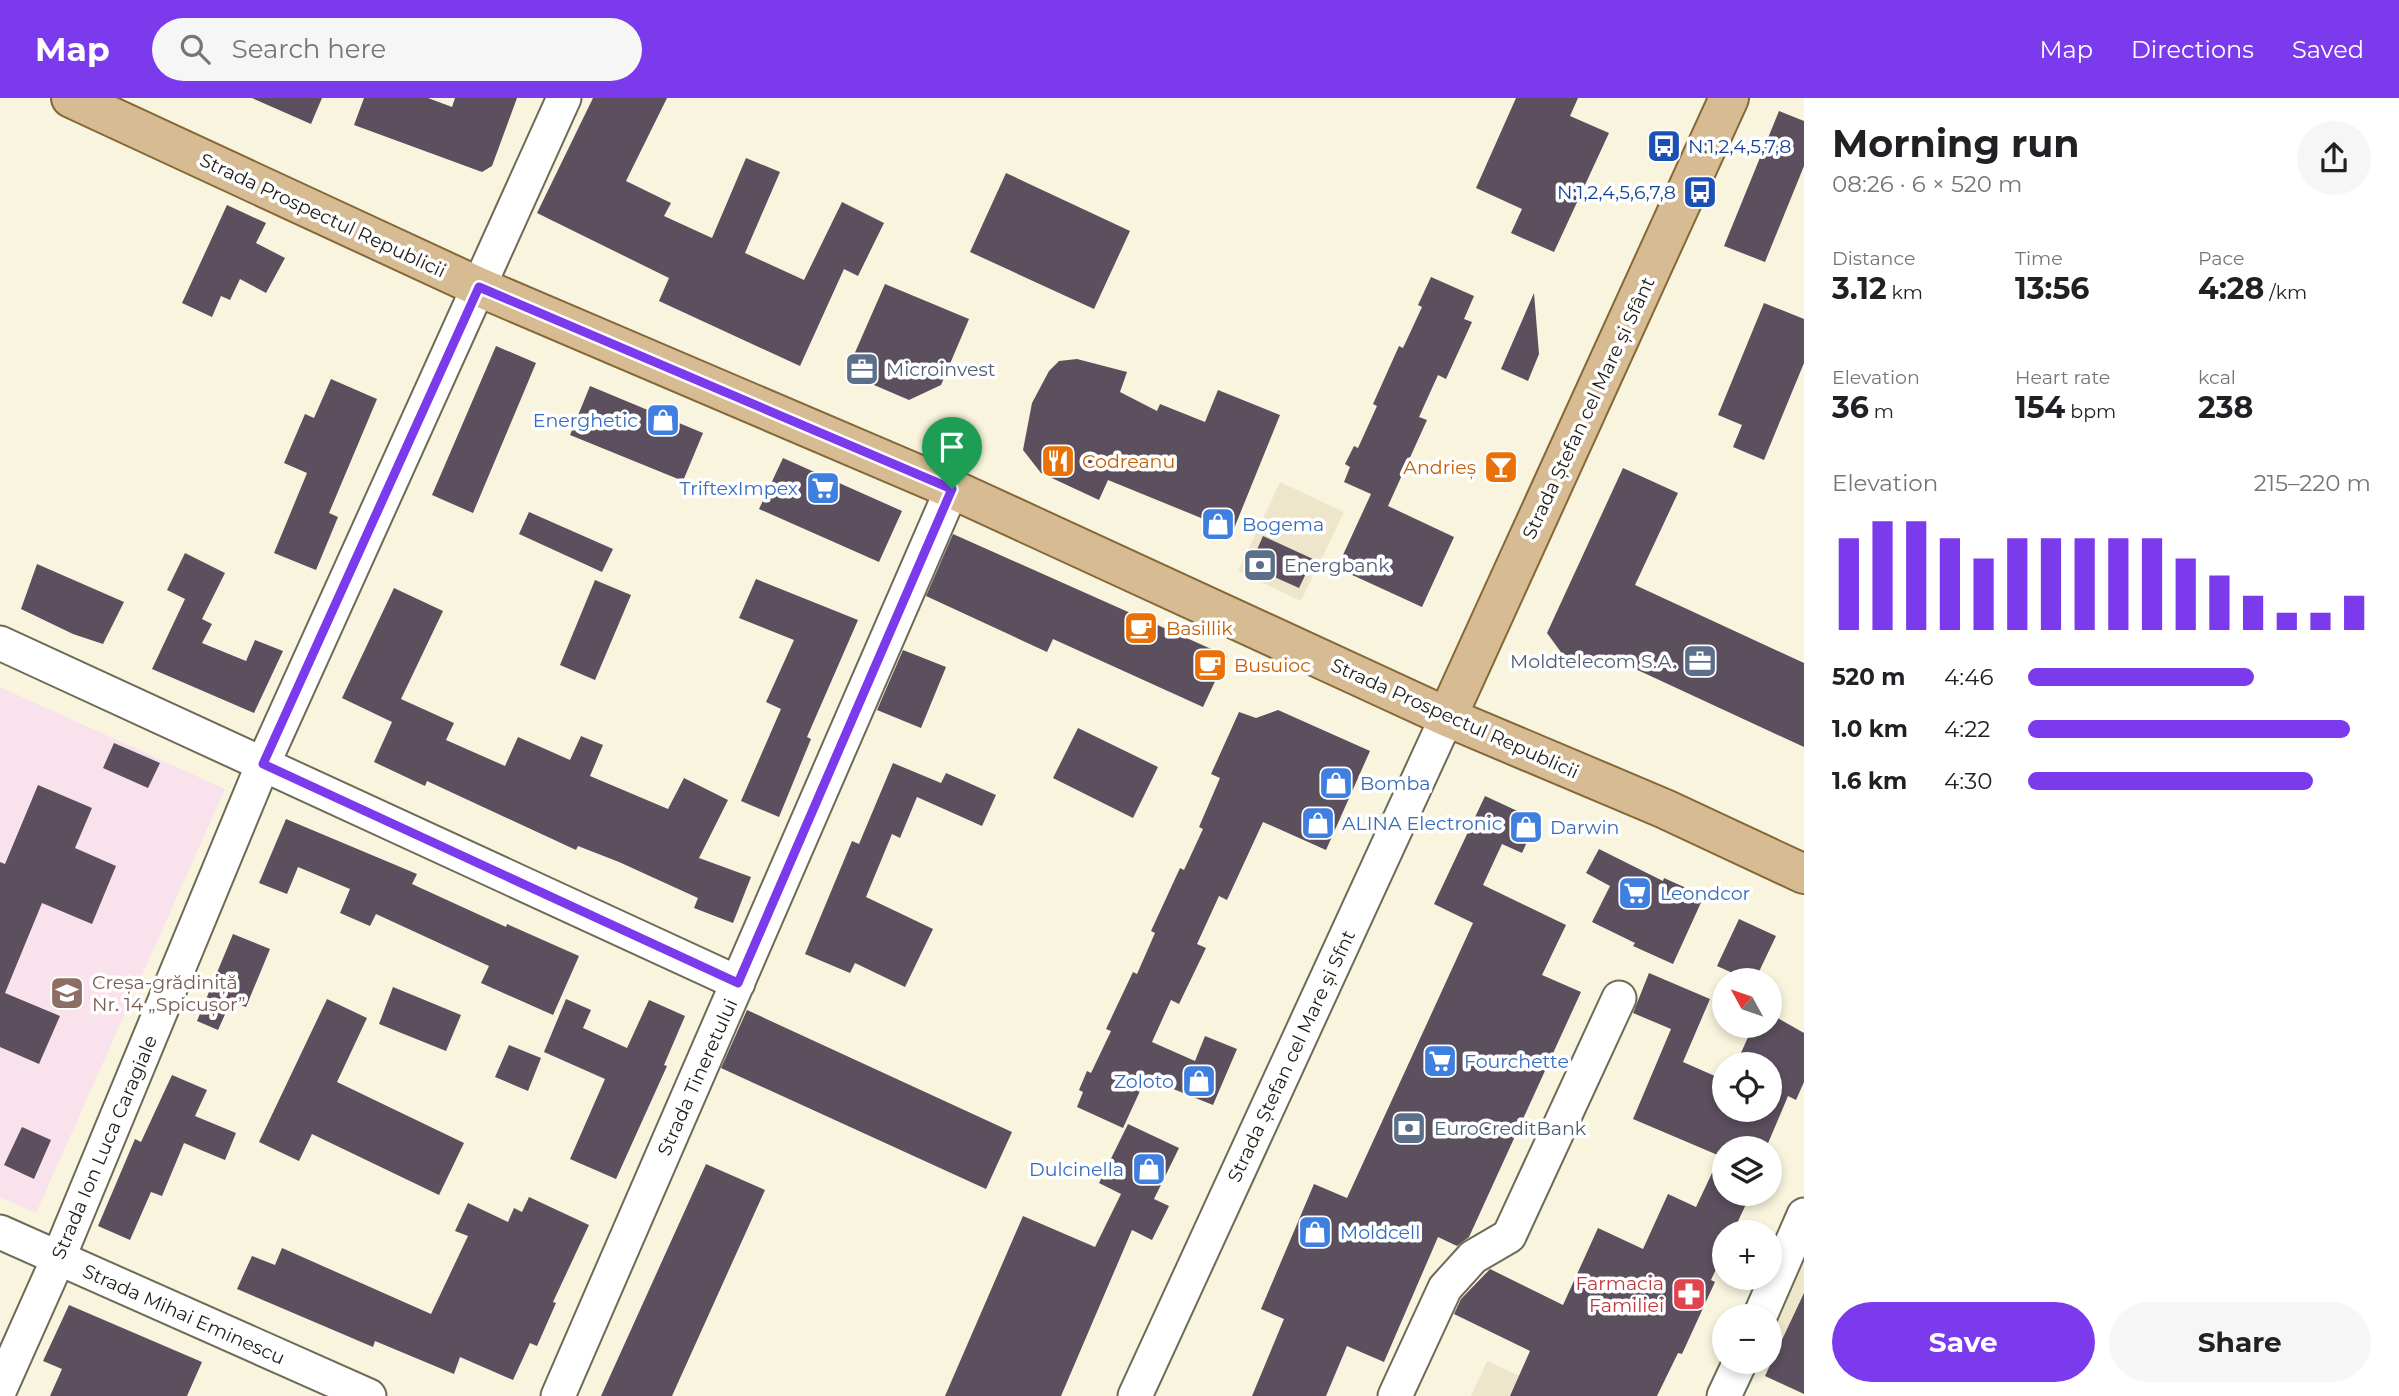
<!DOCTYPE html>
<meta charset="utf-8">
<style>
:root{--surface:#fff;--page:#f6f6f6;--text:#202124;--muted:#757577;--accent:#7c3aed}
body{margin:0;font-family:Montserrat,sans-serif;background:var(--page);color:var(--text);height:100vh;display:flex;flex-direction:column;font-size:26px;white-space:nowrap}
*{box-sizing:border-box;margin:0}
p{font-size:23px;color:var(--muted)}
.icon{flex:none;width:38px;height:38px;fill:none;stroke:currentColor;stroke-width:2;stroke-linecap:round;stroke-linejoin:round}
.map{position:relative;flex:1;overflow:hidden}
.side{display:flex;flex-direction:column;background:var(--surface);width:595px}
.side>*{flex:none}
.needle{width:46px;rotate:310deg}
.buttons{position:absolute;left:1712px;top:870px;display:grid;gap:14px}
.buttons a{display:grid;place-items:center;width:70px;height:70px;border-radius:50%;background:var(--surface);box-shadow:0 4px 10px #0003;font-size:35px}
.pin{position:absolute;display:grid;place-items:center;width:60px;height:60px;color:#fff;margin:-72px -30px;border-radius:50% 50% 50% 0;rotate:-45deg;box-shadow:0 0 7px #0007}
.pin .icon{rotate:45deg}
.round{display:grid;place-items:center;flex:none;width:74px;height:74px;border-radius:37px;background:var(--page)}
.summary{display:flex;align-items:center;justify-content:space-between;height:119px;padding:0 28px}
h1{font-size:38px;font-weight:700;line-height:52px}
.metrics{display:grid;grid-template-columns:repeat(3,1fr);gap:10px;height:119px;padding:7px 28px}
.metrics div{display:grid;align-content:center}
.metrics b{font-size:30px;font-weight:700}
.metrics small{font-size:19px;font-weight:400}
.metrics p{font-size:19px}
.chart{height:196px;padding:14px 28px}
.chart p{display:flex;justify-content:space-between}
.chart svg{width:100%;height:126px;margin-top:7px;stroke:var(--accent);stroke-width:6}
.button{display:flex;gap:14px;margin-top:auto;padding:14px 28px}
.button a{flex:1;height:80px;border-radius:42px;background:var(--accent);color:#fff;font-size:28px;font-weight:700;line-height:80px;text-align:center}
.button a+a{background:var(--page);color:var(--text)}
ul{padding:0 28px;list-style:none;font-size:23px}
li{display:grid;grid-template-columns:112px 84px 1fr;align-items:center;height:52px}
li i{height:18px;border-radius:9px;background:var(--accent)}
header{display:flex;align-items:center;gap:42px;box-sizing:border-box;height:98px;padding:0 35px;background:var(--accent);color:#fff}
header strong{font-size:33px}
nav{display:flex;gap:38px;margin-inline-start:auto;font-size:24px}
.search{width:490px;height:63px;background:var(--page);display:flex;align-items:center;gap:18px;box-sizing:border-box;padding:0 24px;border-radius:38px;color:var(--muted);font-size:26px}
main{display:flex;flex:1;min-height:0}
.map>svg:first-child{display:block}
.built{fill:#eee6ca}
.education{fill:#fae2ed}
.building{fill:#5c4f5e}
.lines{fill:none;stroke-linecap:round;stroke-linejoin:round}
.minor-casing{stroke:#6e6a57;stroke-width:37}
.major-casing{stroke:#856838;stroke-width:42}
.minor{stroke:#fff;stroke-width:33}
.major{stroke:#d7bc93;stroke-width:38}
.route-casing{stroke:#fff;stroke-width:14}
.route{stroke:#7c3aed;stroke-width:9}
.labels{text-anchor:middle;stroke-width:7;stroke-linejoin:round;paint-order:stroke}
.transit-label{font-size:19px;fill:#164399;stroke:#fff;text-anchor:start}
.street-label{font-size:19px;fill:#1f1d16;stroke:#fff}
.service-label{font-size:19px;fill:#4e5e75;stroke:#fff;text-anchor:start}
.shop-label{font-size:19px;fill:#366cbe;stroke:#fff;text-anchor:start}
.food-label{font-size:19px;fill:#c56008;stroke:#fff;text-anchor:start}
.education-label{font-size:19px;fill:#785e54;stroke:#fff;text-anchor:start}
.health-label{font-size:19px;fill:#be3a42;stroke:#fff;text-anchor:end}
</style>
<header>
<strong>Map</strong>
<div class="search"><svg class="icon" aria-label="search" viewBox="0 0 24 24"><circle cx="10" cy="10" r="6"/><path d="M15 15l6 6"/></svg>Search here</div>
<nav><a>Map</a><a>Directions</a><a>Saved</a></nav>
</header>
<main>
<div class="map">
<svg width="1804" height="1298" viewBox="0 0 1804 1298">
<rect width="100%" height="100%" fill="#f9f4de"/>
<path class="built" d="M1280,384L1344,414L1301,503L1238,473Z
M1804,1148V1290L1751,1267L1753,1264H1769V1226Z
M1487,1263L1565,1298H1471Z"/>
<path class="education" d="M0,589L225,691L36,1115L0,1099Z"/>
<path class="building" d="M252,0H322L311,26Z
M364,0H428L452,9L455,0H517L492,68L482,74L354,27Z
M593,0H667L626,83L671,105L664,118L712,140L746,60L780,74L745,155L804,182L842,104L884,125L858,178L844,171L800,268L659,203L669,180L537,115Z
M1516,0H1578L1570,18L1609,35L1554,154L1511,135L1522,111L1476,90Z
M1779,13L1804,23V68L1765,164L1724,148Z
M1006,75L1130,133L1094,211L970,154Z
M227,107L266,125L256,145L285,160L266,195L240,181L230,202L221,198L212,219L182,205Z
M1431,179L1474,198L1464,221L1472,224L1446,281L1438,277L1419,319L1427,322L1388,408L1454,439L1422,509L1337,470L1371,396L1344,384L1350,369L1345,366L1354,348L1358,350L1377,308L1373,306L1399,248L1403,250L1422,209L1418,207Z
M885,186L969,221L941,287L909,302L846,275Z
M1534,195L1539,256L1528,283L1501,271Z
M1764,205L1804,221V265L1764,362L1733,349L1742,327L1718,317Z
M496,248L536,265L473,415L432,397Z
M1077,261L1127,274L1120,294L1157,313L1160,306L1205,324L1218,292L1280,317L1233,433L1108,382L1099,402L1041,375L1023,352L1032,305L1049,273L1059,263Z
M331,281L377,301L329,415L338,419L316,472L274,455L307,375L284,365L305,316L314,320Z
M590,288L703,335L683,383L570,337Z
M783,360L902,413L879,464L759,411Z
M1623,370L1678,395L1635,487L1804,565V649L1603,556L1596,572L1563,557L1547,535Z
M529,414L613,451L602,474L519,436Z
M953,436L1227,558L1203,609L1053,541L1047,554L926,498Z
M1263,438L1313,461L1299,490L1250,468Z
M185,455L225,475L202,521L212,526L202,545L246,563L255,542L283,553L254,615L152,571L185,501L167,492Z
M37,466L124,504L103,546L73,536L21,511Z
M756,481L858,522L807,639L811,641L779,719L741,703L781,611L766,604L794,542L739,520Z
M595,482L631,497L595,582L560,567Z
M394,490L443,513L401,601L454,625L446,642L505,668L518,639L570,662L581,638L603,647L590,678L668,711L684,680L728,702L699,760L751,779L733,825L694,810L698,800L619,764L578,748L576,752L427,683L425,688L374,664L392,624L342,600Z
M903,552L946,569L921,630L877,612Z
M1278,612L1370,653L1326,752L1263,724L1227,802L1219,798L1197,846L1206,850L1179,906L1171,902L1152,944L1195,963L1205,938L1237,951L1213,1007L1146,980L1123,1030L1077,1009L1083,994L1079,992L1087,973L1091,975L1111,933L1106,931L1133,874L1137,876L1155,835L1151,833L1180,770L1184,772L1203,731L1199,729L1220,680L1211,676L1239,614L1256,620Z
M1078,630L1158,669L1133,720L1053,680Z
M114,645L160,665L148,690L103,670Z
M893,665L941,685L946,675L996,697L982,728L917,699L900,740L892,736L866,799L933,831L905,889L855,865L850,875L805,856L852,743L859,746Z
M38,687L92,710L75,750L116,768L92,826L42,805L5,895L60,918L39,966L0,949V764L5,766Z
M1485,698L1537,722L1522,755L1502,746L1483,787L1566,827L1542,877L1581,894L1469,1139L1457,1148L1438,1139L1384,1264L1347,1248L1326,1298H1252L1284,1221L1261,1211L1314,1086L1347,1100L1473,825L1434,806Z
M286,721L417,776L412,786L506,829L507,826L579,858L553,917L481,885L489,868L376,816L370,828L340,815L350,791L298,769L287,796L259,785Z
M1599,751L1663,783L1664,780L1704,798L1673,866L1633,848L1635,845L1592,824L1610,788L1586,775Z
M1739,821L1776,838L1755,882H1748L1717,868Z
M233,836L270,851L246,909L231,903L218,932L197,923Z
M1649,875L1710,901L1683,964L1724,982V1012H1769V966H1736L1753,928H1769V915L1804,935V984L1796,1002L1788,998L1766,1050H1724V1096L1747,1104L1733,1134H1724V1154L1711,1182L1715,1184L1682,1256L1678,1255L1657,1298H1510L1530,1253L1454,1216L1461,1201L1490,1171L1563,1207L1598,1130L1643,1151L1668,1096L1696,1109L1720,1058L1633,1021L1671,931L1633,915Z
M393,889L461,917L446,953L379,926Z
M327,901L367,920L337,984L464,1045L439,1097L312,1036L299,1063L259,1044Z
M566,901L591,912L583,930L627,950L649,902L685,918L664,967L667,968L616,1081L570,1061L605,981L544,954Z
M747,912L1012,1034L986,1091L721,970Z
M509,947L541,960L528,993L495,979Z
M172,977L207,992L195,1018L236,1035L225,1062L184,1045L162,1098L151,1094L130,1142L98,1128L135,1041L141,1044Z
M1128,1026L1179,1050L1154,1101L1169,1108L1152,1142L1132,1132L1061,1298H945L1023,1118L1095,1149L1121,1096L1099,1085Z
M22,1029L51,1042L34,1081L4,1067Z
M706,1066L765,1092L672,1298H601Z
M529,1099L589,1127L553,1204L556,1205L537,1248L530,1245L513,1282L460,1259L454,1276L375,1243L373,1249L237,1191L252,1158L275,1167L282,1150L431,1216L468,1138L455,1133L468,1105L508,1124L514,1110L522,1114Z
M1804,1195V1296L1765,1278Z
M69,1207L202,1264L187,1298H50L62,1271L43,1263Z"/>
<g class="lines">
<g class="minor-casing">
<path id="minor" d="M0,545L738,885
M0,1134L369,1298
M1760,1218L1804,1117
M0,1291L58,1161L263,666L564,0
M558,1298L952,391
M1135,1298L1447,619
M1395,1298L1445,1190L1473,1159L1509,1138L1619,900
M1724,1298L1740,1264"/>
</g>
<g class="major-casing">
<path id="major" d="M71,0L479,189L952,391L1447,619L1665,711L1804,776
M1447,619L1729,0"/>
</g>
<use href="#minor" class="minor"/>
<use href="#major" class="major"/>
</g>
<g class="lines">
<g class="route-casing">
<path id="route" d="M479,189L952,391L738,885L263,666Z"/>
</g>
<use href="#route" class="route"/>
</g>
<defs>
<g id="bus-square" transform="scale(1.75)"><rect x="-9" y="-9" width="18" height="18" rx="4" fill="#1a4fb4" stroke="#fff"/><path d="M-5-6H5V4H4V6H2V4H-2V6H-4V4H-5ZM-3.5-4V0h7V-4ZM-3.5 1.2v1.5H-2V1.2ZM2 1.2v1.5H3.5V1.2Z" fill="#fff"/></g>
<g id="office-square" transform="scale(1.75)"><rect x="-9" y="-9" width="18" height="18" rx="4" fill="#5c6f8a" stroke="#fff"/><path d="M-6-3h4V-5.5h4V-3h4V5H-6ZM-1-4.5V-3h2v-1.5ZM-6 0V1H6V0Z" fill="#fff"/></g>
<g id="shop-square" transform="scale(1.75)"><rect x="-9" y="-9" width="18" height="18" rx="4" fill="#3f7fe0" stroke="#fff"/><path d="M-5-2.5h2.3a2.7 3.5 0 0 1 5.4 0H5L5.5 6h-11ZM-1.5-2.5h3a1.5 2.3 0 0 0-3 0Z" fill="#fff"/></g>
<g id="restaurant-square" transform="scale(1.75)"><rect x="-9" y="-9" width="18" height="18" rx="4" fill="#e8710a" stroke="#fff"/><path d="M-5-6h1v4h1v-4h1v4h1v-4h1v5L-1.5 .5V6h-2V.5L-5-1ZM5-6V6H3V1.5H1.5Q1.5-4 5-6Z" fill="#fff"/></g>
<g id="bar-square" transform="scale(1.75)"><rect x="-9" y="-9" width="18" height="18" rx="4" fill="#e8710a" stroke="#fff"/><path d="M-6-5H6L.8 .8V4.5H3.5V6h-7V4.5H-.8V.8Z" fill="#fff"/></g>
<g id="supermarket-square" transform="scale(1.75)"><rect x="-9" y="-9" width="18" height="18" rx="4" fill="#3f7fe0" stroke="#fff"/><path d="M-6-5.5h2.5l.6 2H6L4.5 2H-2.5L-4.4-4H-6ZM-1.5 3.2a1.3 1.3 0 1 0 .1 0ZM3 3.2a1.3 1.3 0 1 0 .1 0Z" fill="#fff"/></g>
<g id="bank-square" transform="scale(1.75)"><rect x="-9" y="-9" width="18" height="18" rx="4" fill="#5c6f8a" stroke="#fff"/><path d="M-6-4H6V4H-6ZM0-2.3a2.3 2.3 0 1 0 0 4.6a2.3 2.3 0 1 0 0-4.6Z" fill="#fff"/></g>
<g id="cafe-square" transform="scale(1.75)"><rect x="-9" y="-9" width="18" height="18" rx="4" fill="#e8710a" stroke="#fff"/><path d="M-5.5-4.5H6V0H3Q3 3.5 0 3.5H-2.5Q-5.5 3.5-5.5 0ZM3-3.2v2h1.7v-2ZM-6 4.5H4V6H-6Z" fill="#fff"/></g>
<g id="school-square" transform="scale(1.75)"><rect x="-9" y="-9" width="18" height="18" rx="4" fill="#8d6e63" stroke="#fff"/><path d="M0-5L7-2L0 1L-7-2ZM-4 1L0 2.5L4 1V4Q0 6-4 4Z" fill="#fff"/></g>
<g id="pharmacy-square" transform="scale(1.75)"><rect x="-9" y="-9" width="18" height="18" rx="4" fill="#e0444e" stroke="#fff"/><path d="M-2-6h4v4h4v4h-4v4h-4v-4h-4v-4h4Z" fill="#fff"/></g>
</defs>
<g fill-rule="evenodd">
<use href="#bus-square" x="1664" y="48"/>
<use href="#bus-square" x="1700" y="94"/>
<use href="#office-square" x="862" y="271"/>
<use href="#shop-square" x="663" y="322"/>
<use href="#restaurant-square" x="1058" y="363"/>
<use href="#bar-square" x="1501" y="369"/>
<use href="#supermarket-square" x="823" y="390"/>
<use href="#shop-square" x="1218" y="426"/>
<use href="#bank-square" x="1260" y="467"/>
<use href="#cafe-square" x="1141" y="530"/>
<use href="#office-square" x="1700" y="563"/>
<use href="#cafe-square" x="1210" y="567"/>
<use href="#shop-square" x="1336" y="685"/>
<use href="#shop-square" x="1318" y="725"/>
<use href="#shop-square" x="1526" y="729"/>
<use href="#supermarket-square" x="1635" y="795"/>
<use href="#school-square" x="67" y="895"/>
<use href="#supermarket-square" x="1440" y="963"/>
<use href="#shop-square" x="1199" y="983"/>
<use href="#bank-square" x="1409" y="1030"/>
<use href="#shop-square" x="1149" y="1071"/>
<use href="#shop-square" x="1315" y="1134"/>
<use href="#pharmacy-square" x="1689" y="1196"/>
</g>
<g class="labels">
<g class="transit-label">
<text x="1688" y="55">N:1,2,4,5,7,8</text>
<text x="1676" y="101" text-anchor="end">N:1,2,4,5,6,7,8</text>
</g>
<g class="street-label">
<text transform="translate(323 117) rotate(25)" y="7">Strada Prospectul Republicii</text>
<text transform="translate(1588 310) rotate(-65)" y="7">Strada Ștefan cel Mare și Sfânt</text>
<text transform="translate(1455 620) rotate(24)" y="7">Strada Prospectul Republicii</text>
<text transform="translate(1291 958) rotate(-65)" y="7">Strada Ștefan cel Mare și Sfnt</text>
<text transform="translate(697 979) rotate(-66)" y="7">Strada Tineretului</text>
<text transform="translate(104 1049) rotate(-67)" y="7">Strada Ion Luca Caragiale</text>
<text transform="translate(184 1216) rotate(24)" y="7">Strada Mihai Eminescu</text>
</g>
<g class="service-label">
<text x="886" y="278">Microinvest</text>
<text x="1284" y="474">Energbank</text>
<text x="1676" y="570" text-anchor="end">Moldtelecom S.A.</text>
<text x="1434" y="1037">EuroCreditBank</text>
</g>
<g class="shop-label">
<text x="638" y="329" text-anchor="end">Energhetic</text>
<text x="798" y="397" text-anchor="end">TriftexImpex</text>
<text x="1242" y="433">Bogema</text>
<text x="1360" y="692">Bomba</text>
<text x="1342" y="732">ALINA Electronic</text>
<text x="1550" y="736">Darwin</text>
<text x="1660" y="802">Leondcor</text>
<text x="1464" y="970">Fourchette</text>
<text x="1174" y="990" text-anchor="end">Zoloto</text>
<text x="1124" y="1078" text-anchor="end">Dulcinella</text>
<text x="1340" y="1141">Moldcell</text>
</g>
<g class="food-label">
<text x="1082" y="370">Codreanu</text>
<text x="1476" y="376" text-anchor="end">Andrieș</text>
<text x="1166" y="537">Basillik</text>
<text x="1234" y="574">Busuioc</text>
</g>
<g class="education-label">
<text x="92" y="891">Creșa-grădiniță<tspan x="92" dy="22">Nr. 14 „Spicușor”</tspan></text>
</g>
<g class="health-label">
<text x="1664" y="1192">Farmacia<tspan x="1664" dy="22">Familiei</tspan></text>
</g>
</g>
</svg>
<div class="buttons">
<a><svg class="needle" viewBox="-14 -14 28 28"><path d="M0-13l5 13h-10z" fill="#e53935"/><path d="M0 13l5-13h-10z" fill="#757577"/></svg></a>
<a><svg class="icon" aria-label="locate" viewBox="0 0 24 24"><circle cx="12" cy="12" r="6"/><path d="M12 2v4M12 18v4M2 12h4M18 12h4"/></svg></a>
<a><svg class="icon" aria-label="layers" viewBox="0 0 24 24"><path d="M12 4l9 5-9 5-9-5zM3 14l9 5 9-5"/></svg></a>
<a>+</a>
<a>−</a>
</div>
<div class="pin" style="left:952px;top:391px;background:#1e9e55"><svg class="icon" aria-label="arrive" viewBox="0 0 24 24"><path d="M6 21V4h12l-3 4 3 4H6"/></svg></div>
</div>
<section class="side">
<div class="summary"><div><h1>Morning run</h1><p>08:26 · 6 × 520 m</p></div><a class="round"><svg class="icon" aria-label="share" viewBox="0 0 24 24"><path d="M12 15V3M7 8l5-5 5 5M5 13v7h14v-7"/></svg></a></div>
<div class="metrics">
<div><p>Distance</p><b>3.12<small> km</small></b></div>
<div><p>Time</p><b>13:56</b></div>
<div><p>Pace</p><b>4:28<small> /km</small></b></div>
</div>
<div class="metrics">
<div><p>Elevation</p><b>36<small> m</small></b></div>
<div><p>Heart rate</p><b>154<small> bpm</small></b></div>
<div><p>kcal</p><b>238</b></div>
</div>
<div class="chart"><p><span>Elevation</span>215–220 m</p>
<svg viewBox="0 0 160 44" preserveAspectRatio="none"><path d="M5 44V12M15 44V6M25 44V6M35 44V12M45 44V19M55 44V12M65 44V12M75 44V12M85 44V12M95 44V12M105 44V19M115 44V25M125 44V32M135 44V38M145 44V38M155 44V32"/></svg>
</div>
<ul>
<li><b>520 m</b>4:46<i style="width:66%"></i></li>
<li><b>1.0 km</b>4:22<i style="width:94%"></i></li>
<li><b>1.6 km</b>4:30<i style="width:83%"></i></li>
</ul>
<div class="button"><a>Save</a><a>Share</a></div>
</section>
</main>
